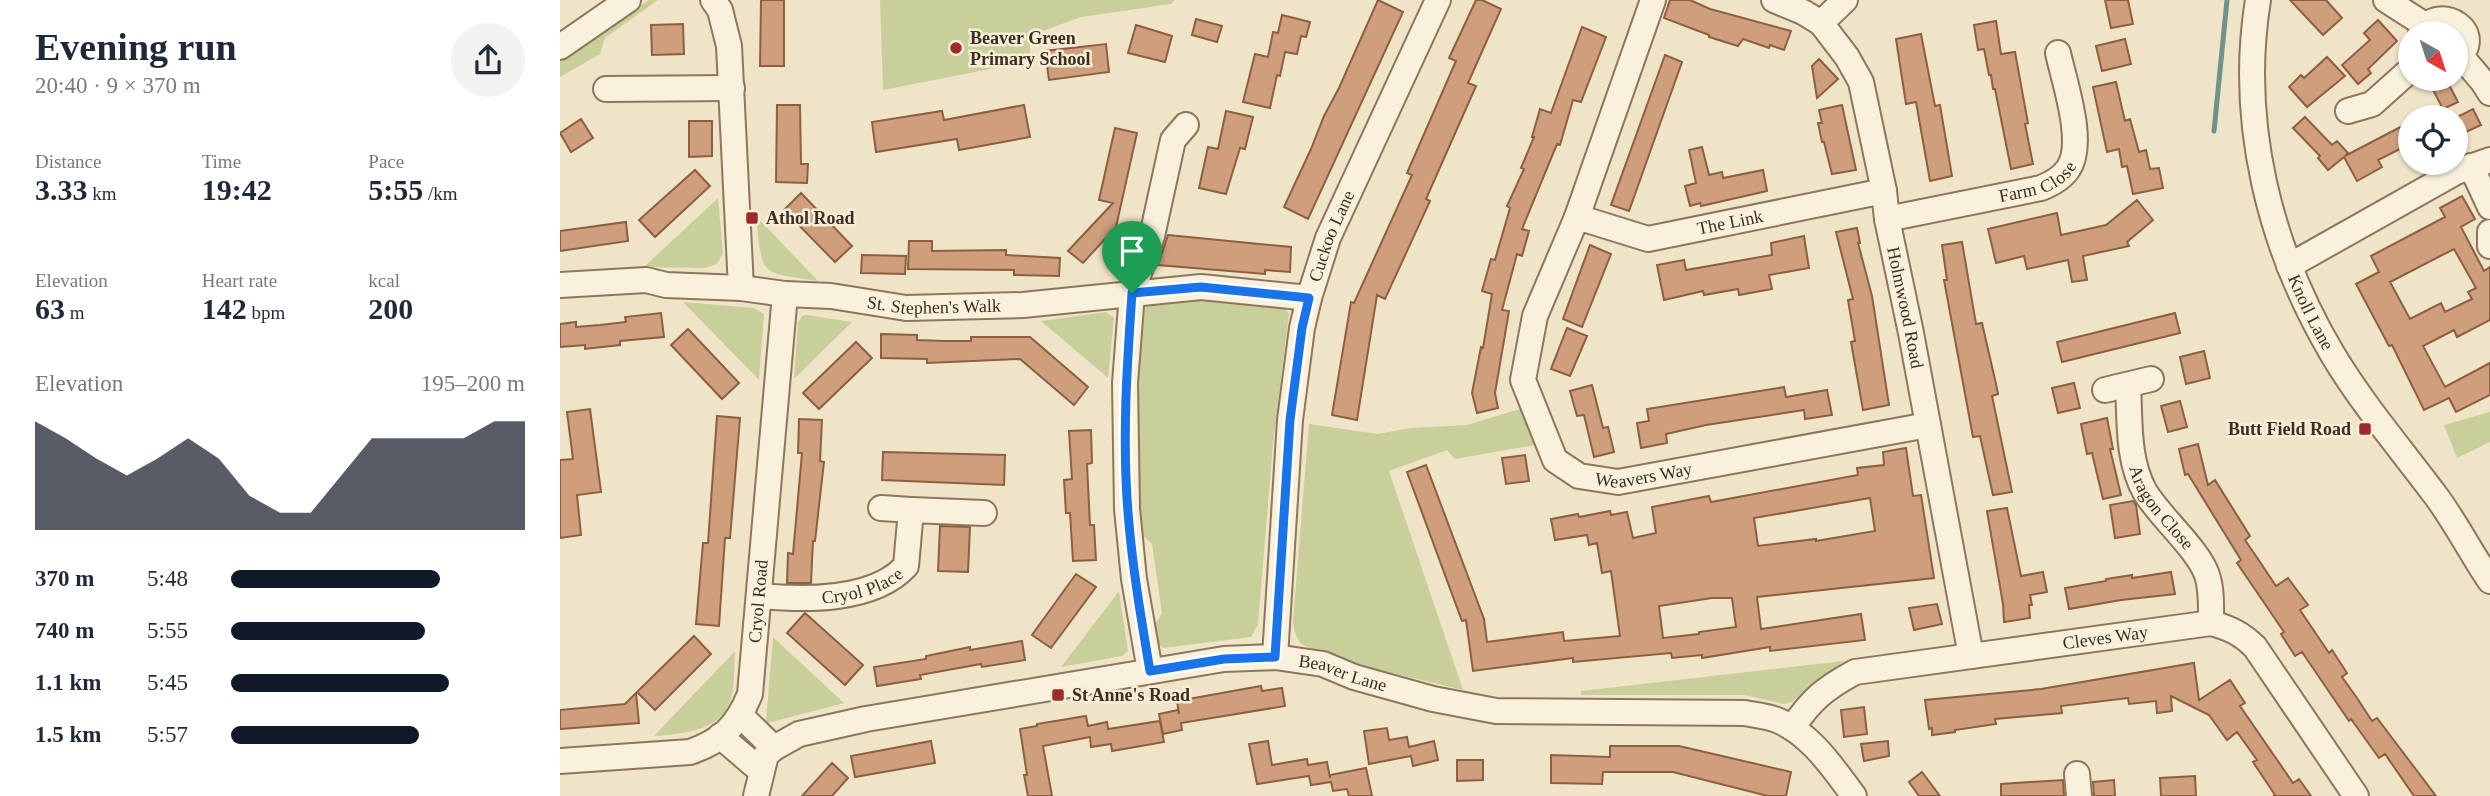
<!DOCTYPE html>
<meta charset="utf-8">
<style>
:root{--surface:#fff;--page:#f2f2f3;--text:#1f2937;--muted:#747a83;--accent:#111827}
body{margin:0;font-family:Georgia,serif;background:var(--page);color:var(--text);height:100vh;display:flex;flex-direction:column;font-size:26px;white-space:nowrap}
*{box-sizing:border-box;margin:0}
p{font-size:23px;color:var(--muted)}
.icon{flex:none;width:38px;height:38px;fill:none;stroke:currentColor;stroke-width:2;stroke-linecap:round;stroke-linejoin:round}
.map{position:relative;flex:1;overflow:hidden}
.sheet{display:flex;flex-direction:column;background:var(--surface);width:560px}
.sheet>*{flex:none}
.needle{width:46px;rotate:141deg}
.fabs{position:absolute;left:1838px;top:21px;display:grid;gap:14px}
.fabs a{display:grid;place-items:center;width:70px;height:70px;border-radius:50%;background:var(--surface);box-shadow:0 2px 5px #0004;font-size:35px}
.pin{position:absolute;display:grid;place-items:center;width:60px;height:60px;color:#fff;margin:-72px -30px;border-radius:50% 50% 50% 0;rotate:-45deg;box-shadow:0 0 7px #0007}
.pin .icon{rotate:45deg}
.round{display:grid;place-items:center;flex:none;width:74px;height:74px;border-radius:37px;background:var(--page)}
.headline{display:flex;align-items:center;justify-content:space-between;height:119px;padding:0 35px}
h1{font-size:38px;font-weight:700;line-height:52px}
.figures{display:grid;grid-template-columns:repeat(3,1fr);gap:10px;height:119px;padding:7px 35px}
.figures div{display:grid;align-content:center}
.figures b{font-size:30px;font-weight:700}
.figures small{font-size:19px;font-weight:400}
.figures p{font-size:19px}
.chart{height:196px;padding:14px 35px}
.chart p{display:flex;justify-content:space-between}
.chart svg{width:100%;height:126px;margin-top:7px;fill:var(--accent);opacity:.7}
ul{padding:0 35px;list-style:none;font-size:23px}
li{display:grid;grid-template-columns:112px 84px 1fr;align-items:center;height:52px}
li i{height:18px;border-radius:9px;background:var(--accent)}
main{display:flex;flex:1;min-height:0}
.map>svg:first-child{display:block}
.green{fill:#c9cf9b}
.lines{fill:none;stroke-linecap:round;stroke-linejoin:round}
.stream{stroke:#6f938a;stroke-width:5}
.building{fill:#cf9f7d;stroke:#8d5f41;stroke-width:2;fill-rule:evenodd}
.minor-casing{stroke:#8d765c;stroke-width:28}
.minor{stroke:#faf1dc;stroke-width:24}
.route-casing{stroke:#fff;stroke-width:14}
.route{stroke:#1a73e8;stroke-width:9}
.poi-dot{fill:#9e2a2b;stroke:#f7eed8;stroke-width:2.5}
.labels{text-anchor:middle;stroke-width:5;stroke-linejoin:round;paint-order:stroke}
.poi-label{font-size:18px;font-weight:bold;fill:#3d2e20;stroke:#f7eed8;text-anchor:start}
.street-label{font-size:18px;fill:#3d2e20;stroke:#f7eed8}
</style>
<main>
<section class="sheet">
<div class="headline"><div><h1>Evening run</h1><p>20:40 · 9 × 370 m</p></div><a class="round"><svg class="icon" aria-label="share" viewBox="0 0 24 24"><path d="M12 15V3M7 8l5-5 5 5M5 13v7h14v-7"/></svg></a></div>
<div class="figures">
<div><p>Distance</p><b>3.33<small> km</small></b></div>
<div><p>Time</p><b>19:42</b></div>
<div><p>Pace</p><b>5:55<small> /km</small></b></div>
</div>
<div class="figures">
<div><p>Elevation</p><b>63<small> m</small></b></div>
<div><p>Heart rate</p><b>142<small> bpm</small></b></div>
<div><p>kcal</p><b>200</b></div>
</div>
<div class="chart"><p><span>Elevation</span>195–200 m</p>
<svg viewBox="0 0 160 44" preserveAspectRatio="none"><path d="M0 44V6L10 12L20 19L30 25L40 19L50 12L60 19L70 32L80 38L90 38L100 25L110 12L120 12L130 12L140 12L150 6L160 6V44z"/></svg>
</div>
<ul>
<li><b>370 m</b>5:48<i style="width:71%"></i></li>
<li><b>740 m</b>5:55<i style="width:66%"></i></li>
<li><b>1.1 km</b>5:45<i style="width:74%"></i></li>
<li><b>1.5 km</b>5:57<i style="width:64%"></i></li>
</ul>
</section>
<div class="map">
<svg width="1930" height="796" viewBox="0 0 1930 796">
<rect width="100%" height="100%" fill="#f0e4c8"/>
<path class="green" d="M89,0H98L45,38L40,54L0,77V60Z
M320,0H615L611,4L521,17L469,36L471,61L323,90Z
M158,198L163,253L157,264L145,268L84,267Z
M196,216L258,281C198,271 203,278 196,216Z
M605,298L676,301L725,309L729,313L713,444L698,625L691,637L603,648L596,641L593,628L602,613L592,544L579,532L573,428L581,312L591,302Z
M123,302L194,308L204,314L199,380Z
M546,312L554,318L548,378L481,321Z
M247,315L292,322L234,379L238,322L242,316Z
M963,408L975,445L895,459L887,450L829,471L903,690C877,683 752,657 740,642C735,636 734,628 733,621L749,424L818,434L850,428L907,425Z
M1930,412V442L1897,458L1884,425Z
M559,591L568,651L562,656L501,667Z
M213,637L284,703L208,723L206,721Z
M175,651C174,665 175,681 172,695C165,731 123,734 94,736Z
M1284,661L1232,702L1224,704L1184,695H1021V691Z"/>
<g class="lines">
<path class="stream" d="M1654,131L1667,0"/>
</g>
<path class="building" d="M201,0H224V66H200Z
M818,0L843,12L748,219L724,207L751,149L764,116L779,88Z
M916,0H922L941,9L908,83L916,86L866,199L870,201L825,299L817,295L797,420L772,415L791,302L794,303L852,175L847,173L896,61L889,58Z
M1110,0H1130L1150,9L1231,31L1224,50L1210,45L1209,48L1183,39L1178,46L1149,37V35L1104,18Z
M1545,0H1568L1573,24L1551,28Z
M1730,0H1766L1782,18L1763,35Z
M722,15L750,22L746,37L741,36L737,54L725,52L720,76L717,75L710,108L683,102L695,54L708,57L713,32L718,33Z
M636,19L662,26L657,42L632,35Z
M1818,20L1837,41L1808,69L1811,73L1798,84L1782,65L1810,40L1804,33Z
M1436,21L1441,54L1455,52L1468,123L1465,124L1473,164L1451,169L1435,89H1433L1431,75H1429L1424,49L1418,50L1414,25Z
M123,24L124,54L92,55L91,25Z
M576,25L612,36L605,62L568,53Z
M1022,27L1046,37L1021,102L1013,100L1000,145L997,144L962,229L969,231L962,256L957,254L942,310L949,311L935,393L938,408L917,413L912,393L921,347L923,348L932,294L922,291L931,259L935,260L950,208L947,206L964,169L961,168L974,137H972L980,109L991,113Z
M1361,34L1375,106L1380,105L1392,176L1370,181L1356,102L1346,104L1336,39Z
M1565,39L1571,64L1542,71L1536,46Z
M546,44L549,72L489,80L485,51Z
M1105,55L1122,62L1069,211L1051,205Z
M1767,57L1785,76L1747,107L1729,87L1741,75L1744,78Z
M1259,59L1278,79L1257,98L1252,66Z
M1886,79L1898,102L1883,109L1871,86Z
M1556,82L1565,121L1570,119L1579,152L1586,150L1590,169L1599,168L1603,188L1573,194L1567,166L1562,167L1559,149L1547,152L1533,87Z
M217,105H240L241,164H248L247,183L216,182Z
M464,105L470,137L399,150L397,139L316,152L312,122L382,111L384,120Z
M1282,105L1296,170L1272,174L1264,142H1262L1258,123H1262L1259,110Z
M1913,109L1921,125L1895,137V118Z
M666,111L693,117L685,149L680,148L666,194L639,188L648,147L658,149Z
M1745,117L1772,145L1777,141L1788,153L1785,156L1850,122V144L1818,160L1822,167L1797,181L1784,157L1768,170L1758,158L1760,156L1733,128Z
M21,119L33,138L11,152L0,133Z
M129,121H152V156L129,157Z
M555,128L577,133L556,227L523,263L508,251L553,203L539,200Z
M1142,147L1149,175L1162,172L1163,178L1203,170L1207,191L1141,206L1140,203L1130,206L1125,186L1136,183L1129,150Z
M135,170L150,186L95,237L79,220Z
M241,193L292,246L275,262L224,210Z
M1902,196L1915,219L1901,227L1924,271L1930,267V320L1897,337L1894,330L1863,346L1885,387L1930,363V395L1896,412L1889,398L1864,410L1832,345L1829,346L1796,284L1819,272L1811,256L1885,217L1880,208ZM1894,249L1916,288L1908,292L1912,299L1885,312L1881,303L1850,319L1830,282Z
M1577,200L1593,220L1567,242L1569,246L1523,256L1527,280L1512,282L1508,260L1467,269L1464,256L1436,263L1428,229L1497,213L1501,235L1546,225Z
M66,222L68,241L0,251V231Z
M1297,228L1300,243H1298L1312,296L1329,405L1303,410L1291,342L1295,341L1288,300L1293,299L1276,232Z
M608,235L731,247L730,272L705,270V274L598,265Z
M1244,236L1249,268L1209,275L1212,289L1179,295L1178,289L1144,295L1143,291L1104,300L1097,265L1124,260L1126,270L1212,255L1211,243Z
M349,241H372V251L446,250V255L500,258L499,276L454,275V270L348,269Z
M1402,242L1416,324L1422,323L1436,384L1438,394L1432,396L1452,492L1433,495L1420,436L1413,437L1384,280H1387L1382,245Z
M1030,245L1051,254L1022,327L1003,319Z
M302,255L346,256L345,274L301,273Z
M101,313L104,337L60,341V345L25,349V345L0,347V324L16,322V327L40,325L66,322L65,317Z
M1615,313L1620,333L1502,362L1497,342Z
M1007,328L1027,336L1010,376L991,369Z
M128,329L179,383L162,399L111,345Z
M321,334L357,335V340L384,341H411V337H470L528,387L514,405L460,359L367,363V359L321,358Z
M296,342L312,358L259,409L243,393Z
M1644,351L1650,378L1626,384L1620,357Z
M1514,383L1520,408L1498,413L1492,388Z
M1032,385L1043,428L1048,427L1054,452L1034,457L1024,415L1017,416L1010,391Z
M1224,387L1226,397L1267,390L1272,415L1245,419L1244,410L1146,425L1106,434L1107,443L1081,448L1077,423L1089,421L1087,409Z
M1620,401L1627,427L1608,432L1601,406Z
M30,409L41,492L17,495L21,535L0,538V460L13,459L7,412Z
M157,416L180,418L170,538H165L159,626L136,624L143,543H148Z
M1547,418L1553,449H1550L1561,495L1543,499L1532,453L1527,454L1521,424Z
M239,419L262,420L260,461L264,462L255,541H253L251,583H227L228,553L233,554L242,453H238Z
M531,430L532,463L527,464L530,525H534L536,560L513,561L510,513H506L504,480L512,479L509,431Z
M1638,444L1648,485L1655,480L1690,536L1685,540L1700,562L1716,586L1728,578L1748,605L1740,610L1769,653L1772,650L1787,673L1782,677L1797,698L1812,721L1817,718L1876,796H1854L1825,754L1819,758L1791,719L1789,721L1742,652L1735,656L1721,634L1724,632L1677,563L1681,560L1628,474L1625,475L1619,449Z
M1346,448L1353,496L1361,495L1374,578L1197,597L1201,629L1301,614L1305,640L1210,651V647L1142,658V655L1112,658L1111,653L1013,662V658L913,671L906,620L902,621L847,472L866,465L924,619L927,642L1003,632L1004,641L1060,636L1051,571L1042,573L1037,543L1029,545L1027,535L995,540L991,519L1018,514L1019,517L1050,511L1051,515L1067,512L1073,538L1096,533L1092,507L1149,496L1151,502L1298,475L1297,468L1324,465L1323,452ZM1310,498L1315,531L1256,541V539L1198,546L1194,518ZM1152,598H1172L1176,627L1139,632V634L1103,638L1099,606Z
M323,452L445,455L444,485L322,480Z
M965,455L969,481L946,484L942,458Z
M1573,501L1576,505L1580,534L1555,538L1550,505Z
M1447,508L1461,576L1483,572L1487,592L1470,595L1472,605H1469L1470,618L1444,622L1443,604L1427,511Z
M380,526L410,527L408,572L378,571Z
M1611,572L1615,594L1561,600L1509,609L1505,588L1546,581V579L1572,575V578Z
M516,574L536,587L491,648L472,635Z
M1377,604L1382,624L1354,630L1349,608Z
M245,613L303,665L285,685L227,633Z
M134,636L151,654L95,710L77,692Z
M462,641L465,660L422,667L421,664L360,675L361,679L317,686L314,667L366,659V656L410,647V650Z
M1634,663L1639,700L1670,680L1685,703L1680,706L1733,783L1739,779L1751,796H1713L1715,795L1693,762L1697,760L1677,732L1667,740L1649,715L1611,696L1612,711L1597,713L1596,701L1569,704L1568,698L1501,706L1502,713L1435,719L1436,724L1395,730V732L1372,735V728L1369,729L1365,700L1481,689Z
M701,686L702,691L722,688L725,706L621,723L622,730L603,734L599,714L618,710L619,714L617,701Z
M76,693L79,723L0,729V710L65,704Z
M1304,707L1307,734L1284,737L1281,710Z
M526,716L528,726L547,722L548,729L600,721L604,742L552,751L551,744L531,747L530,737L483,746L492,796H468L464,775H467L460,729L477,726V724Z
M827,728L829,740L847,737L849,747L874,741L878,760L853,766L851,756L809,764L804,731Z
M371,741L375,763L295,777L291,756Z
M708,741L712,765L747,759L748,765L767,762L770,778V775L806,768L812,796H789L787,789L773,791L771,782L751,785L749,776L697,784L689,744Z
M1328,741L1329,756L1304,761L1301,744Z
M1050,746H1119L1231,772L1226,796H1208L1113,772H1043L1042,784L991,783V755L1050,757Z
M897,760H923V780L897,781Z
M272,763L288,778L272,796H242Z
M1362,772L1380,796H1359L1349,782Z
M1635,776L1636,796H1601L1600,778Z
M1503,780L1504,796H1441V784Z
M1554,780L1555,796H1534L1533,782Z"/>
<g class="lines">
<g class="minor-casing">
<g id="minor">
<path d="M153,0L160,10L169,46L181,288"/>
<path id="s1" d="M1093,0L1017,217L975,316L963,380L995,460L1019,476L1058,482L1368,425"/>
<path id="s2" d="M1214,0L1243,12L1261,23L1287,57L1301,82L1324,191L1327,219L1351,333L1411,656"/>
<path id="s3" d="M1698,0C1678,123 1710,249 1773,355C1803,405 1841,449 1876,496C1896,523 1911,553 1930,581"/>
<path d="M1826,0L1865,25"/>
<path d="M1261,23L1285,0"/>
<path d="M1861,33C1878,0 1930,34 1895,60"/>
<path d="M0,47L68,0"/>
<path d="M1901,56L1923,82L1930,93"/>
<path d="M46,89L172,88"/>
<path d="M1788,111L1812,104L1850,70"/>
<path d="M1911,166L1930,207"/>
<path id="s4" d="M1017,217L1088,239L1324,191"/>
<path id="s5" d="M1327,219L1481,188C1491,184 1502,178 1508,169C1526,144 1504,81 1498,53"/>
<path d="M1930,232V246"/>
<path d="M1729,266L1896,172L1930,160"/>
<path id="s6" d="M0,285L86,280L106,285L181,288L225,294L271,296L346,308L463,305L641,287L749,298"/>
<path id="s7" d="M1568,385C1570,419 1567,460 1585,492C1600,517 1638,549 1647,575C1652,590 1651,607 1651,623"/>
<path d="M1545,390L1591,379"/>
<path d="M321,508L351,510"/>
<path id="s8" d="M199,596C244,600 313,602 346,566L351,510L424,513"/>
<path id="s9" d="M715,657L730,420L742,328L749,298L768,238L878,0"/>
<path d="M590,671L574,579L567,509L565,383L572,293L592,236L613,140L626,125"/>
<path d="M181,716L214,748"/>
<path id="s10" d="M1232,728C1252,699 1264,689 1295,672L1651,623C1670,628 1682,634 1695,647L1796,796"/>
<path d="M160,736L201,771"/>
<path id="s11" d="M0,761L130,752C162,741 177,726 190,694L225,294"/>
<path d="M1517,774L1519,796"/>
<path id="s12" d="M196,796L206,755L214,748L239,734L306,719L664,659L715,657L763,664L794,677L873,699L936,711L1185,713C1195,715 1207,716 1217,720C1251,734 1273,768 1294,796"/>
</g>
</g>
<use href="#minor" class="minor"/>
</g>
<g class="lines">
<g class="route-casing">
<path id="route" d="M641,287L749,298L742,328L730,420L715,657L664,659L590,671C581,618 572,565 568,512C562,439 567,365 572,293Z"/>
</g>
<use href="#route" class="route"/>
</g>
<g class="poi-dot">
<circle cx="396" cy="48" r="7"/>
<rect x="185" y="211" width="14" height="14" rx="3.5"/>
<rect x="1798" y="422" width="14" height="14" rx="3.5"/>
<rect x="491" y="688" width="14" height="14" rx="3.5"/>
</g>
<g class="labels">
<g class="poi-label">
<text x="410" y="44">Beaver Green<tspan x="410" dy="21">Primary School</tspan></text>
<text x="206" y="224">Athol Road</text>
<text x="1791" y="435" text-anchor="end">Butt Field Road</text>
<text x="512" y="701">St Anne's Road</text>
</g>
<g class="street-label">
<text dy="6" stroke="none"><textPath href="#s5" startOffset="156">Farm Close</textPath></text>
<text dy="6" stroke="none"><textPath href="#s4" startOffset="158">The Link</textPath></text>
<text dy="6" stroke="none"><textPath href="#s9" startOffset="427">Cuckoo Lane</textPath></text>
<text dy="6" stroke="none"><textPath href="#s6" startOffset="376">St. Stephen's Walk</textPath></text>
<text dy="6" stroke="none"><textPath href="#s2" startOffset="354">Holmwood Road</textPath></text>
<text dy="6" stroke="none"><textPath href="#s3" startOffset="322">Knoll Lane</textPath></text>
<text dy="6" stroke="none"><textPath href="#s1" startOffset="583">Weavers Way</textPath></text>
<text dy="6" stroke="none"><textPath href="#s7" startOffset="131">Aragon Close</textPath></text>
<text dy="6" stroke="none"><textPath href="#s8" startOffset="105">Cryol Place</textPath></text>
<text dy="6" stroke="none"><textPath href="#s11" startOffset="310">Cryol Road</textPath></text>
<text dy="6" stroke="none"><textPath href="#s10" startOffset="338">Cleves Way</textPath></text>
<text dy="6" stroke="none"><textPath href="#s12" startOffset="634">Beaver Lane</textPath></text>
</g>
</g>
</svg>
<div class="fabs">
<a><svg class="needle" viewBox="-14 -14 28 28"><path d="M0-13l5 13h-10z" fill="#e53935"/><path d="M0 13l5-13h-10z" fill="#747a83"/></svg></a>
<a><svg class="icon" aria-label="locate" viewBox="0 0 24 24"><circle cx="12" cy="12" r="6"/><path d="M12 2v4M12 18v4M2 12h4M18 12h4"/></svg></a>
</div>
<div class="pin" style="left:572px;top:293px;background:#1e9e55"><svg class="icon" aria-label="arrive" viewBox="0 0 24 24"><path d="M6 21V4h12l-3 4 3 4H6"/></svg></div>
</div>
</main>
